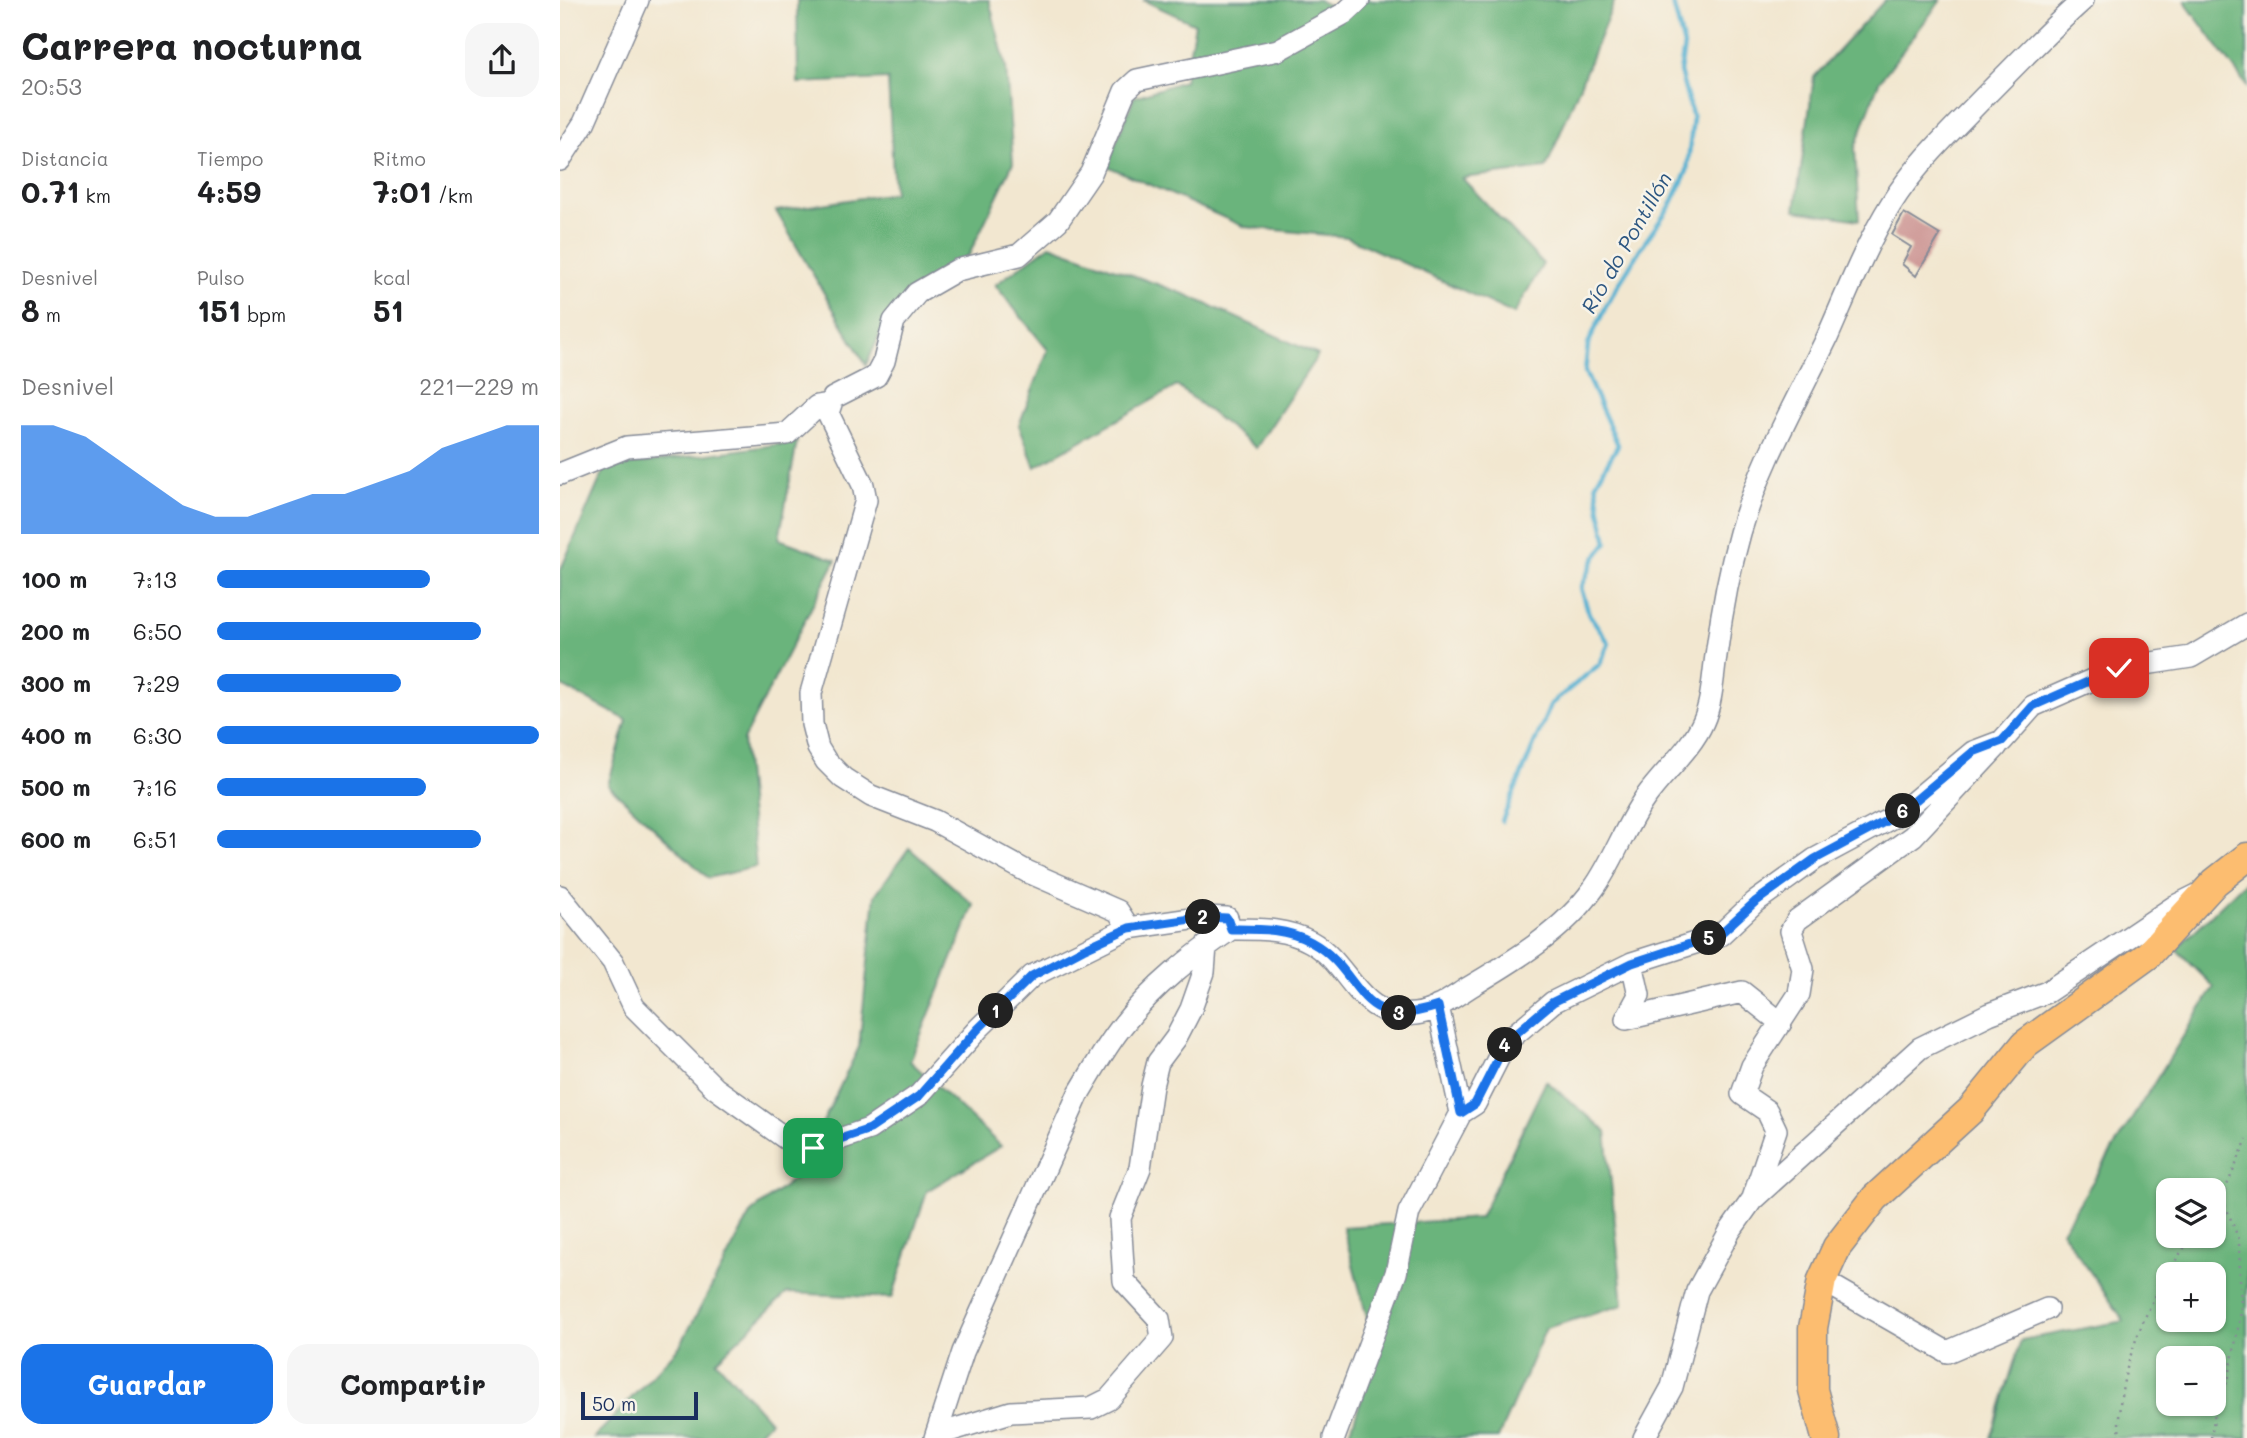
<!DOCTYPE html>
<html lang="es">
<meta charset="utf-8">
<style>
:root{--surface:#fff;--page:#f6f6f6;--text:#202124;--muted:#757577;--accent:#1a73e8}
body{margin:0;font-family:Mali,sans-serif;background:var(--page);color:var(--text);height:100vh;display:flex;flex-direction:column;font-size:26px;white-space:nowrap}
*{box-sizing:border-box;margin:0}
p{font-size:23px;color:var(--muted)}
.icon{flex:none;width:38px;height:38px;fill:none;stroke:currentColor;stroke-width:2;stroke-linecap:round;stroke-linejoin:round}
.map{position:relative;flex:1;overflow:hidden}
.panel{display:flex;flex-direction:column;background:var(--surface);width:560px}
.panel>*{flex:none}
.tools{position:absolute;left:1596px;top:1178px;display:grid;gap:14px}
.tools a{display:grid;place-items:center;width:70px;height:70px;border-radius:14px;background:var(--surface);box-shadow:0 2px 5px #0004;font-size:35px}
.scale{position:absolute;left:21px;bottom:18px;width:117px;box-sizing:border-box;padding-left:7px;border:4px solid #1b2f5e;border-top:0;font-size:19px;line-height:24px;white-space:nowrap;color:#1b2f5e;-webkit-text-stroke:5px #f7f3e8;paint-order:stroke}
.pin{position:absolute;display:grid;place-items:center;width:60px;height:60px;color:#fff;margin:-30px;border-radius:14px;box-shadow:0 4px 10px #0006}
.km{position:absolute;width:35px;height:35px;margin:-18px;border-radius:50%;background:#222;color:#fff;font-size:19px;line-height:35px;text-align:center}
.round{display:grid;place-items:center;flex:none;width:74px;height:74px;border-radius:21px;background:var(--page)}
.headline{display:flex;align-items:center;justify-content:space-between;height:119px;padding:0 21px}
h1{font-size:38px;font-weight:700;line-height:52px}
.metrics{display:grid;grid-template-columns:repeat(3,1fr);gap:10px;height:119px;padding:7px 21px}
.metrics div{display:grid;align-content:center}
.metrics b{font-size:30px;font-weight:700}
.metrics small{font-size:19px;font-weight:400}
.metrics p{font-size:19px}
.chart{height:196px;padding:14px 21px}
.chart p{display:flex;justify-content:space-between}
.chart svg{width:100%;height:126px;margin-top:7px;fill:var(--accent);opacity:.7}
.primary-button{display:flex;gap:14px;margin-top:auto;padding:14px 21px}
.primary-button a{flex:1;height:80px;border-radius:21px;background:var(--accent);color:#fff;font-size:28px;font-weight:700;line-height:80px;text-align:center}
.primary-button a+a{background:var(--page);color:var(--text)}
ul{padding:0 21px;list-style:none;font-size:23px}
li{display:grid;grid-template-columns:112px 84px 1fr;align-items:center;height:52px}
li i{height:18px;border-radius:9px;background:var(--accent)}
main{display:flex;flex:1;min-height:0}
.map>svg:first-child{display:block}
.forest{fill:#6bb47b;stroke:#43726c;stroke-width:2;fill-rule:evenodd}
.lines{fill:none;stroke-linecap:round;stroke-linejoin:round}
.stream{stroke:#54b1d2;stroke-width:4.5}
.building{fill:#cd9694}
.minor-casing{stroke:#868b97;stroke-width:24}
.major-casing{stroke:#868b97;stroke-width:31}
.path{stroke:#868b97;stroke-width:2.5;stroke-dasharray:2 5;stroke-linecap:butt}
.minor{stroke:#fff;stroke-width:21}
.major{stroke:#fcbd6f;stroke-width:28}
.route-casing{stroke:#fff;stroke-width:14}
.route{stroke:#1a73e8;stroke-width:9}
.labels{text-anchor:middle;stroke-width:5;stroke-linejoin:round;paint-order:stroke}
.water-label{font-size:21px;font-style:italic;fill:#2c5681;stroke:#f7f3e8}
</style>
<main>
<section class="panel">
<div class="headline"><div><h1>Carrera nocturna</h1><p>20:53</p></div><a class="round"><svg class="icon" aria-label="share" viewBox="0 0 24 24"><path d="M12 15V3M7 8l5-5 5 5M5 13v7h14v-7"/></svg></a></div>
<div class="metrics">
<div><p>Distancia</p><b>0.71<small> km</small></b></div>
<div><p>Tiempo</p><b>4:59</b></div>
<div><p>Ritmo</p><b>7:01<small> /km</small></b></div>
</div>
<div class="metrics">
<div><p>Desnivel</p><b>8<small> m</small></b></div>
<div><p>Pulso</p><b>151<small> bpm</small></b></div>
<div><p>kcal</p><b>51</b></div>
</div>
<div class="chart"><p><span>Desnivel</span>221–229 m</p>
<svg viewBox="0 0 160 44" preserveAspectRatio="none"><path d="M0 44V6L10 6L20 10L30 18L40 26L50 34L60 38L70 38L80 34L90 30L100 30L110 26L120 22L130 14L140 10L150 6L160 6V44z"/></svg>
</div>
<ul>
<li><b>100 m</b>7:13<i style="width:66%"></i></li>
<li><b>200 m</b>6:50<i style="width:82%"></i></li>
<li><b>300 m</b>7:29<i style="width:57%"></i></li>
<li><b>400 m</b>6:30<i style="width:100%"></i></li>
<li><b>500 m</b>7:16<i style="width:65%"></i></li>
<li><b>600 m</b>6:51<i style="width:82%"></i></li>
</ul>
<div class="primary-button"><a>Guardar</a><a>Compartir</a></div>
</section>
<div class="map">
<svg width="1687" height="1438" viewBox="0 0 1687 1438">
<rect width="100%" height="100%" fill="#f7f3e8"/>
<filter id="ink" filterUnits="userSpaceOnUse"><feTurbulence type="fractalNoise" baseFrequency=".0143" numOctaves="2"/><feDisplacementMap in="SourceGraphic" scale="14" xChannelSelector="R" yChannelSelector="G"/><feConvolveMatrix kernelMatrix="1 2 1 2 8 2 1 2 1" color-interpolation-filters="sRGB"/></filter>
<filter id="wash" filterUnits="userSpaceOnUse"><feTurbulence type="fractalNoise" baseFrequency=".00686" numOctaves="4" result="noise"/><feDisplacementMap in="SourceGraphic" scale="28" xChannelSelector="R" yChannelSelector="G"/><feGaussianBlur stdDeviation="1.57" result="paint"/><feColorMatrix in="noise" values="0 0 0 0 0 0 0 0 0 0 0 0 0 0 0 0 0 1.4 0 .05"/><feComposite in="paint" operator="in"/></filter>
<g filter="url(#wash)">
<rect width="100%" height="100%" fill="#f2e7d0"/>
<path class="forest" d="M237,0H429L446,67L453,163L409,255L332,308L306,365L216,211L334,193L328,79L238,83Z
M583,0H758L772,7L785,0H1055L986,168L902,178L983,264L954,314L787,237L685,227L547,166L574,97L624,81L635,24Z
M1325,0H1381L1319,82L1295,148L1299,220L1235,210L1254,77Z
M1625,0H1687V86L1629,8Z
M490,245L627,295L758,355L696,448L617,386L475,467L459,425L488,350L435,285Z
M237,442L219,539L276,560L183,740L196,867L148,878L48,785L67,720L0,685V571L45,468Z
M349,848L414,905L350,1061L441,1146L367,1191L332,1298L227,1293L156,1361L210,1421L194,1438H34L120,1346L191,1213L237,1176L299,1047L315,895Z
M1687,880V1438H1431L1461,1340L1564,1321L1502,1231L1654,987L1616,949ZM1608,1190H1654V1236H1608ZM1608,1274H1654V1320H1608ZM1608,1358H1654V1404H1608Z
M986,1081L1046,1131L1063,1305L986,1328L938,1438H788L817,1355L783,1227L920,1218Z"/>
<g class="lines">
<path class="stream" d="M942,821L991,704L1040,664L1049,643L1029,614L1021,588L1035,558L1047,542L1040,511L1036,483L1058,445L1025,372L1028,344L1048,302L1080,249L1111,205L1127,171L1133,118L1120,72L1124,46L1112,0"/>
</g>
<g id="blocks">
<path class="building" d="M1344,213L1380,235L1356,276L1342,264L1351,247L1332,235Z"/>
</g>
</g>
<g filter="url(#ink)">
<use href="#blocks" fill-opacity="0" stroke="#868b97" stroke-width="2"/>
<g class="lines">
<g class="minor-casing">
<path id="minor" d="M0,160L24,123L78,0
M0,474L67,447L227,434L257,406L263,405L269,407
M0,896L53,962L74,1007L155,1088L232,1143L253,1148L309,1129L359,1095L418,1029L472,976L569,928
M671,929L667,918L645,917L569,928L558,911L466,871L375,821L311,796L283,778L266,761L258,748L252,724L251,693L306,500L303,485L268,413L273,398L316,376L324,361L334,321L357,293L397,270L459,255L498,221L531,173L565,91L577,80L718,50L785,13L799,0
M1072,963L1079,995L1066,1019L1182,992L1221,1023
M901,1113L915,1104L947,1041L993,1002L1072,963L1160,935L1195,902L1255,859L1339,814L1413,752L1442,741L1473,706L1559,668L1631,657L1687,624
M1193,1198L1216,1130L1207,1111L1182,1094L1192,1066L1239,994L1243,969L1231,931L1237,920L1353,836L1437,746
M1262,1280L1387,1352L1487,1309
M376,1435L451,1412L531,1408L549,1399L602,1338L599,1319L564,1281L560,1218L580,1168L592,1086L598,1062L616,1038L631,1009L644,972L646,946
M375,1438L403,1352L519,1093C533,1070 546,1046 563,1025C592,987 632,956 671,929C698,929 726,928 751,942C791,964 798,1021 855,1014C874,1012 892,998 908,988C953,961 1003,932 1034,888C1053,862 1065,826 1085,798C1103,772 1130,751 1143,722C1153,700 1153,672 1157,649C1162,610 1169,572 1180,533C1200,464 1236,402 1267,338C1287,293 1305,246 1331,204C1355,165 1391,131 1423,98C1456,65 1488,31 1523,0
M774,1438L836,1273L849,1212L901,1113L878,1006
M1084,1438L1112,1387L1137,1291L1170,1231L1192,1200L1360,1048L1429,1014L1487,992L1615,906L1637,895"/>
</g>
<g class="major-casing">
<path id="major" d="M1266,1438L1253,1390V1328L1262,1280L1277,1247L1315,1198L1411,1110L1465,1044L1587,956L1655,882L1687,857"/>
</g>
<path class="path" d="M1654,1209L1662,1197L1687,1139
M1560,1438C1552,1375 1595,1284 1633,1236
M1651,1438L1655,1413L1669,1377L1681,1312L1679,1240L1662,1197"/>
<use href="#minor" class="minor"/>
<use href="#major" class="major"/>
</g>
</g>
<g class="lines" filter="url(#ink)">
<g class="route-casing">
<path id="route" d="M253,1148L310,1129L359,1096L418,1029L472,976L523,949L569,928L645,917L667,918L671,929C698,929 726,928 751,942C805,971 794,1034 878,1006L901,1113L915,1104L947,1041L993,1002L1072,963L1160,934L1195,902L1255,859L1339,814L1413,752L1442,741L1473,706L1559,668"/>
</g>
<use href="#route" class="route"/>
</g>
<g class="labels">
<g class="water-label">
<text transform="translate(1067 243) rotate(-60)" y="7">Río do Pontillón</text>
</g>
</g>
</svg>
<div class="tools">
<a><svg class="icon" aria-label="layers" viewBox="0 0 24 24"><path d="M12 4l9 5-9 5-9-5zM3 14l9 5 9-5"/></svg></a>
<a>+</a>
<a>−</a>
</div>
<div class="scale">50 m</div>
<div class="pin" style="left:253px;top:1148px;background:#1e9e55"><svg class="icon" aria-label="arrive" viewBox="0 0 24 24"><path d="M6 21V4h12l-3 4 3 4H6"/></svg></div>
<div class="pin" style="left:1559px;top:668px;background:#d93025"><svg class="icon" aria-label="check" viewBox="0 0 24 24"><path d="M5 12l5 5 9-10"/></svg></div>
<b class="km" style="left:436px;top:1011px">1</b>
<b class="km" style="left:643px;top:917px">2</b>
<b class="km" style="left:839px;top:1013px">3</b>
<b class="km" style="left:945px;top:1045px">4</b>
<b class="km" style="left:1149px;top:938px">5</b>
<b class="km" style="left:1343px;top:811px">6</b>
</div>
</main>
